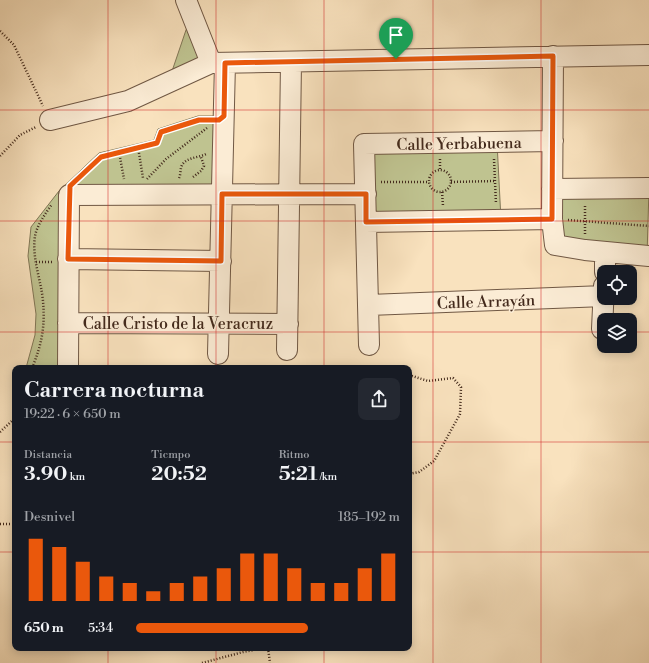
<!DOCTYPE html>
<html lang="es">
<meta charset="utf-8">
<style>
:root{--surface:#171b24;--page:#242831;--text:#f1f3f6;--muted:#9ea1a6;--accent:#ea580c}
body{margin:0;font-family:"Libre Bodoni",serif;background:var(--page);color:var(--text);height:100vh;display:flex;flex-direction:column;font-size:15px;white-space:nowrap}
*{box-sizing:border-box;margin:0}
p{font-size:13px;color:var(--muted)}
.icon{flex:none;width:22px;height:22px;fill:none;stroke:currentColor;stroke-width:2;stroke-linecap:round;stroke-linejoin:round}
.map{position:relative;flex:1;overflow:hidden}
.drawer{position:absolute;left:12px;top:365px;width:400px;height:286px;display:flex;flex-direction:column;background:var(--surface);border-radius:8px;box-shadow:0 2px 10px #0003}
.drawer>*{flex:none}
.tools{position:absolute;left:597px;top:265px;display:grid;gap:8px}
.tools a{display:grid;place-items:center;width:40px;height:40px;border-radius:8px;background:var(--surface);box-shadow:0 2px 10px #0003;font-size:20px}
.pin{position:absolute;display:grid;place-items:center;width:34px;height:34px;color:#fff;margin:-41px -17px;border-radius:50% 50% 50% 0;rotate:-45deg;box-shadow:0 0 4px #0007}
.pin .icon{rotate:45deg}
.round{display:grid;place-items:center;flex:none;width:42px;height:42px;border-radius:8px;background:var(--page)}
.headline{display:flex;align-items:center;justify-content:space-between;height:68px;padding:0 12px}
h1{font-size:22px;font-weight:600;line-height:30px}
.figures{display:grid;grid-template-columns:repeat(3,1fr);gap:6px;height:68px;padding:4px 12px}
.figures div{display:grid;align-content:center}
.figures b{font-size:20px;font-weight:600}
.figures small{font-size:11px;font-weight:400}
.figures p{font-size:11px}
.chart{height:112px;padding:8px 12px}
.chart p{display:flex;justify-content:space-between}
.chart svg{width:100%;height:72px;margin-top:4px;stroke:var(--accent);stroke-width:6}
ul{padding:0 12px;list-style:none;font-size:13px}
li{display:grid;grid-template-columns:64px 48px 1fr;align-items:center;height:30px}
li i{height:10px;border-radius:5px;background:var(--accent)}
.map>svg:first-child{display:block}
.park{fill:#bfc390;stroke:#817656}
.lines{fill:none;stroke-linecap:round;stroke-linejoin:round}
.minor-casing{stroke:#705844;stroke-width:22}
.path{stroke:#432a1c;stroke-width:2.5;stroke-dasharray:1 2;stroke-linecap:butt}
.minor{stroke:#fbecd5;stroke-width:20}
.route-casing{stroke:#fff;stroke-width:8}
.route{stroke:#ea580c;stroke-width:5}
.grid{fill:none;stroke:#d62828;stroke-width:1;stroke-opacity:0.55}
.labels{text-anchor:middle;stroke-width:3;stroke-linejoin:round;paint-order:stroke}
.street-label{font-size:16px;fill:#432a1c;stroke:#fbecd5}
</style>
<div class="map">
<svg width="649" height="663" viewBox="0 0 649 663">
<rect width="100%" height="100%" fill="#f9e2be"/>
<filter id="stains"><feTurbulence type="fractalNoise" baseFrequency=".005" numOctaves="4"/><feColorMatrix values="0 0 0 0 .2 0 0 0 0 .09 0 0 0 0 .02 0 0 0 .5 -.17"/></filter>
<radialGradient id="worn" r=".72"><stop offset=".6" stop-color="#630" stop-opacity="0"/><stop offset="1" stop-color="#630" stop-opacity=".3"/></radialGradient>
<path class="park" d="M193,17L211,63L168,83L186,30Z
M198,116H224L222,195H69L68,368H26L35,335L36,314L28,256L31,227L59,191L99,153L154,140L158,129Z
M497,142L501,220L366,222L364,144Z
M649,188L647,256L555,245L552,189Z"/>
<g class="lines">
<g class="minor-casing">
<path id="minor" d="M186,0L211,63
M553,56L552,219L555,245L585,250L649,256
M50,120L128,101L211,63L649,55
M552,189L649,188
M366,222L552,219
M68,259L221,261
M605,272V252
M369,305L604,296
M68,323L288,324
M602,329L604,286
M369,345L364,144L553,141
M287,350L291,62
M218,354L225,63
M68,368L69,195L366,194"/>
</g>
<path class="path" d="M0,31L14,45L43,106
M138,147L143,178
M119,152L124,179
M0,156L20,135L36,127
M440,159V170
M494,159L496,204
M429 181a11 11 0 1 1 22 0a11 11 0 1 1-22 0Z
M193,177L201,171L204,166L201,157
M179,178C181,174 180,169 182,165C187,157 198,158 206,154
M78,179L101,157L157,143L161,132L199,120H208
M147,179L166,159L207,128
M381,182H429
M451,182L495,181
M442,192L443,206
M568,220L649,226
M585,234V205
M36,262H52
M32,368C43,342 46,321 42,293C39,275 32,255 35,236C37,225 46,213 52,204
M409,375L428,381L453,378L461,387L460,414L434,461L419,472L409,474
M0,432L15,418
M0,524H15
M268,648L270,663
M202,663L243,652L264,648"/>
<use href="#minor" class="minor"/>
</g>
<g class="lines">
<g class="route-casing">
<path id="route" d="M553,56L552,219L366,222V194H222L221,261L68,259L70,186L101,157L157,143L161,132L199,120H219L224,116L225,63Z"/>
</g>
<use href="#route" class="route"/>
</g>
<path class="grid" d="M108,0V368M216,0V368M324,0V368M433,0V663M541,0V663M0,110H649M0,221H649M0,332H604M630,332H649M0,442H15M409,442H649M0,552H15M409,552H649M108,648V663M216,648V663M324,648V663"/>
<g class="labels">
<g class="street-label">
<text transform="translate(459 143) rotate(-1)" y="6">Calle Yerbabuena</text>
<text transform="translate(486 301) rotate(-2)" y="6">Calle Arrayán</text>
<text x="178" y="329">Calle Cristo de la Veracruz</text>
</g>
</g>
<rect width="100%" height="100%" filter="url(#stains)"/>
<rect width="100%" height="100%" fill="url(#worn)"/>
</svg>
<div class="tools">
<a><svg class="icon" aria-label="locate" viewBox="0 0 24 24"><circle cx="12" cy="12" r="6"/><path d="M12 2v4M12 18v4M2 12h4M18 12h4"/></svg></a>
<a><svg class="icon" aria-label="layers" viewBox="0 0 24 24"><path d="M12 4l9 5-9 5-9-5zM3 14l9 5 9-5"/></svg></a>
</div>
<div class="pin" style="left:396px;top:59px;background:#1e9e55"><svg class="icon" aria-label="arrive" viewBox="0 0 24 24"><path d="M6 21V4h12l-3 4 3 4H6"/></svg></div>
<section class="drawer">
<div class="headline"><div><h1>Carrera nocturna</h1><p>19:22 · 6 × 650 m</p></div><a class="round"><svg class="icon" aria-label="share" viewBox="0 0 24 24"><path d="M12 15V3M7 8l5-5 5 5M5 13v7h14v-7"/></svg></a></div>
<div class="figures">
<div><p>Distancia</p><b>3.90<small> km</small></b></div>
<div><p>Tiempo</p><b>20:52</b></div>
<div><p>Ritmo</p><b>5:21<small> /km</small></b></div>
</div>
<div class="chart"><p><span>Desnivel</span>185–192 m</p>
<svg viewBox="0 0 160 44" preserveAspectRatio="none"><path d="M5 44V6M15 44V11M25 44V20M35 44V29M45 44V33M55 44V38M65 44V33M75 44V29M85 44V24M95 44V15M105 44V15M115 44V24M125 44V33M135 44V33M145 44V24M155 44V15"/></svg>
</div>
<ul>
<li><b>650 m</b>5:34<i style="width:65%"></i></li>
</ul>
</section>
</div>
